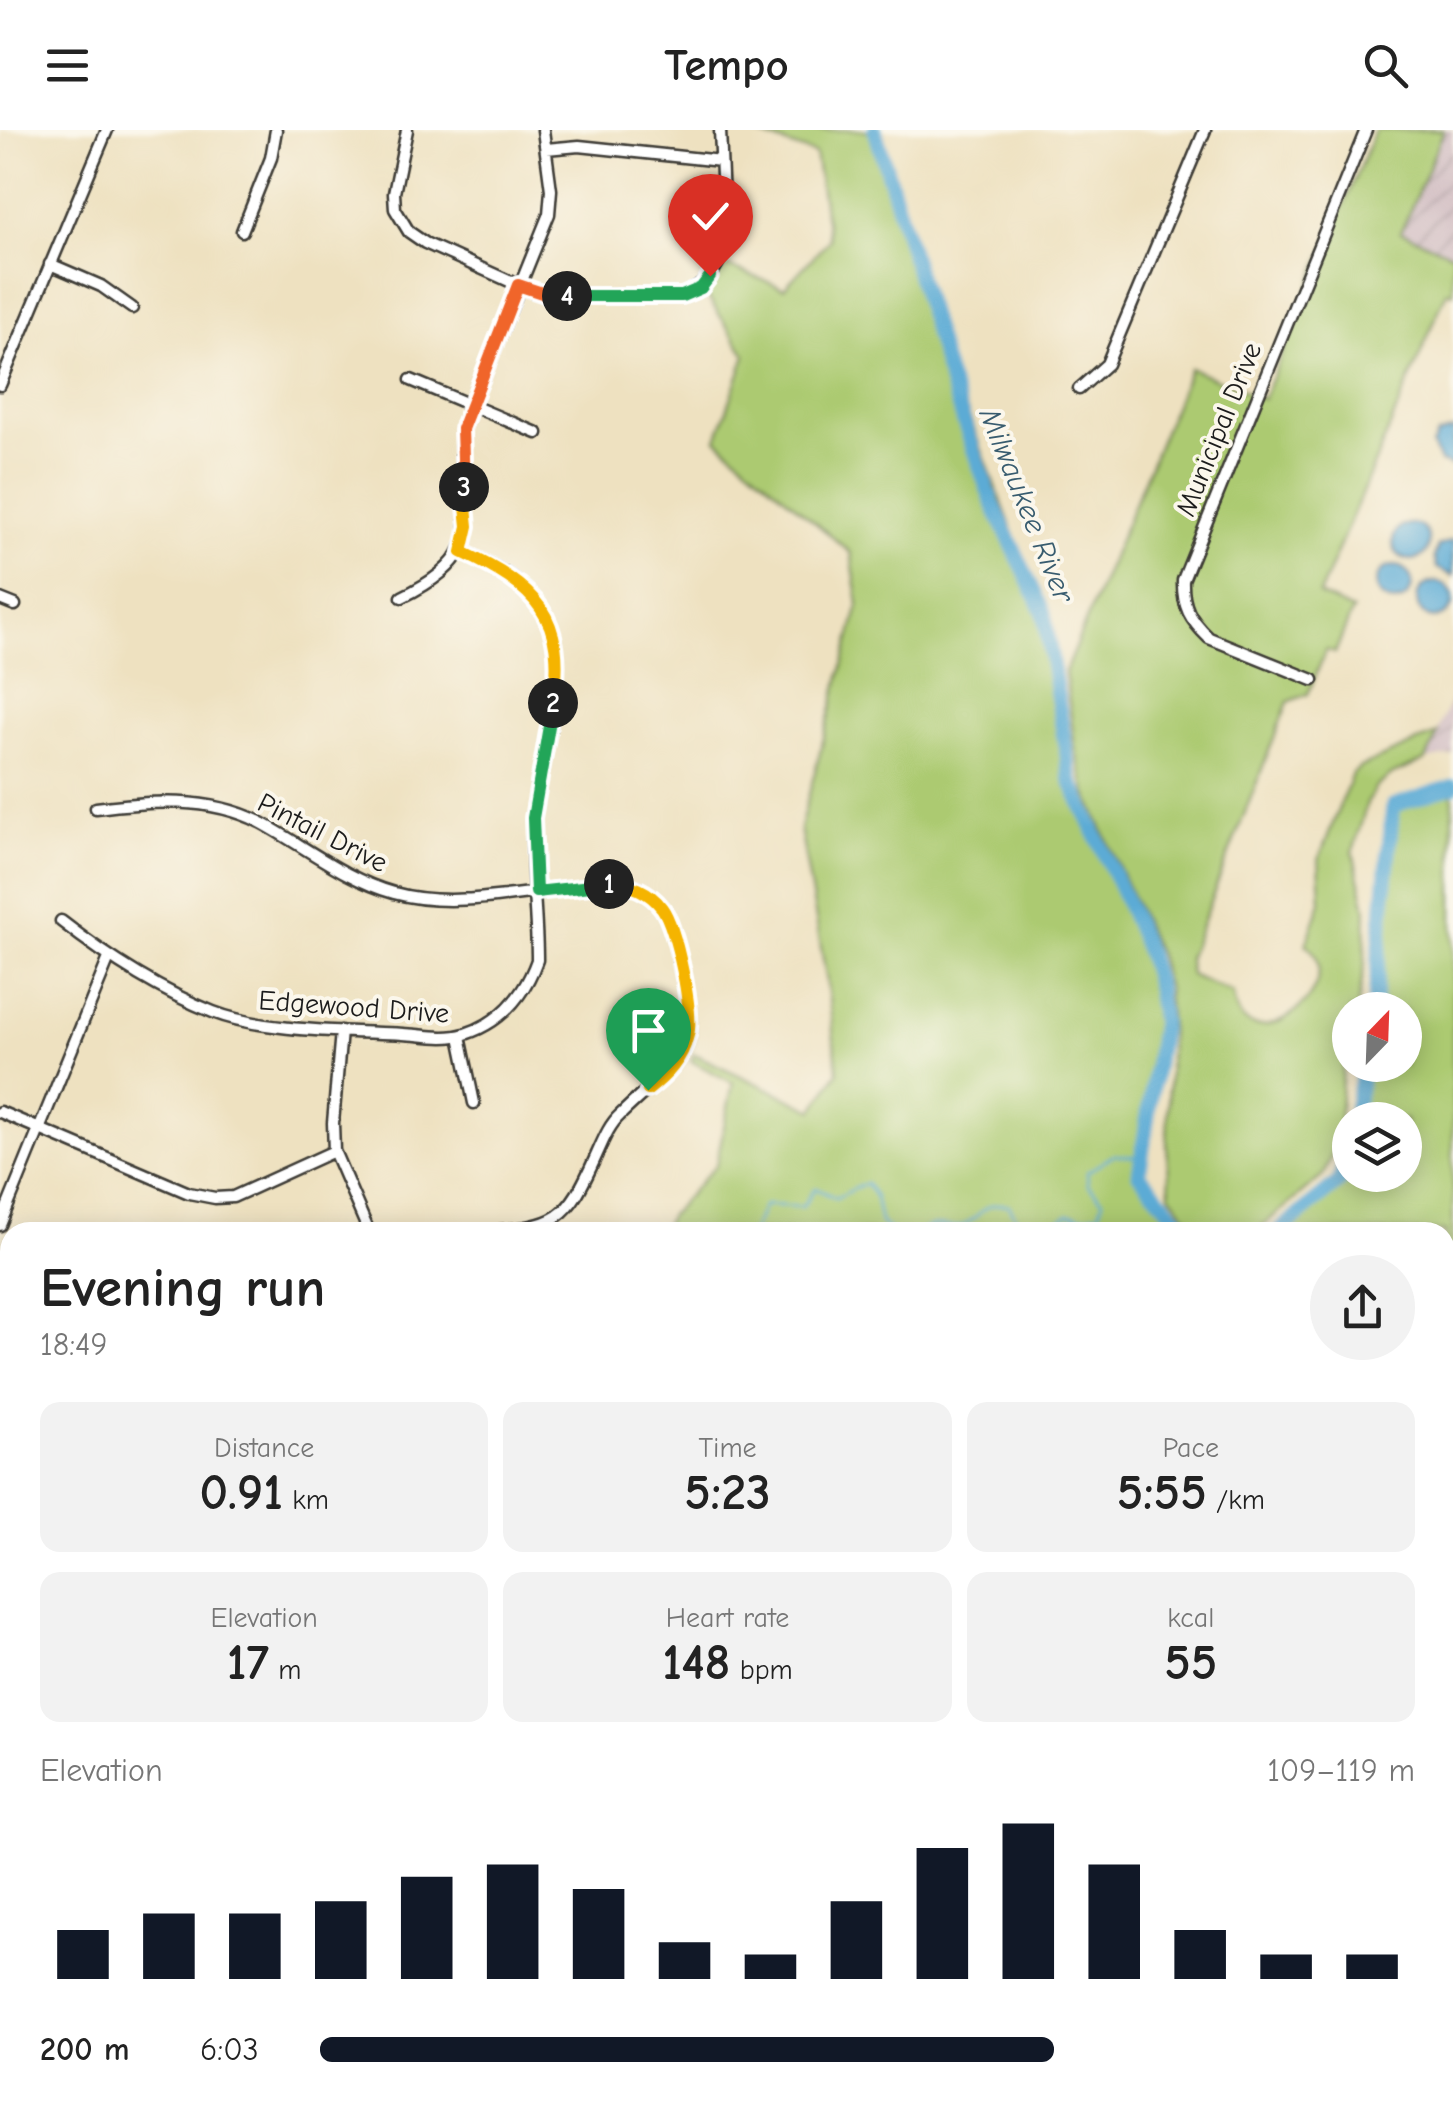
<!DOCTYPE html>
<meta charset="utf-8">
<style>
:root{--surface:#fff;--page:#f2f2f2;--text:#222;--muted:#767676;--accent:#111827}
body{margin:0;font-family:"Comic Neue",sans-serif;background:var(--page);color:var(--text);height:100vh;display:flex;flex-direction:column;font-size:38px;white-space:nowrap}
*{box-sizing:border-box;margin:0}
p{font-size:32px;color:var(--muted)}
.icon{flex:none;width:55px;height:55px;fill:none;stroke:currentColor;stroke-width:2;stroke-linecap:round;stroke-linejoin:round}
.map{position:relative;flex:1;overflow:hidden}
.drawer{position:absolute;left:0px;top:1092px;width:1455px;height:888px;display:flex;flex-direction:column;background:var(--surface);border-radius:30px 30px 0 0;box-shadow:0 5px 25px #0003}
.drawer>*{flex:none}
.needle{width:65px;rotate:23deg}
.tools{position:absolute;left:1332px;top:862px;display:grid;gap:20px}
.tools a{display:grid;place-items:center;width:90px;height:90px;border-radius:50%;background:var(--surface);box-shadow:0 5px 25px #0003;font-size:50px}
.pin{position:absolute;display:grid;place-items:center;width:85px;height:85px;color:#fff;margin:-102px -42px;border-radius:50% 50% 50% 0;rotate:-45deg;box-shadow:0 0 10px #0007}
.pin .icon{rotate:45deg}
.km{position:absolute;width:50px;height:50px;margin:-25px;border-radius:50%;background:#222;color:#fff;font-size:28px;line-height:50px;text-align:center}
.round{display:grid;place-items:center;flex:none;width:105px;height:105px;border-radius:52px;background:var(--page)}
.summary{display:flex;align-items:center;justify-content:space-between;height:170px;padding:0 40px}
h1{font-size:55px;font-weight:600;line-height:75px}
.figures{display:grid;grid-template-columns:repeat(3,1fr);gap:15px;height:170px;padding:10px 40px}
.figures div{display:grid;align-content:center;border-radius:20px;background:var(--page);text-align:center}
.figures b{font-size:50px;font-weight:600}
.figures small{font-size:28px;font-weight:400}
.figures p{font-size:28px}
.chart{height:280px;padding:20px 40px}
.chart p{display:flex;justify-content:space-between}
.chart svg{width:100%;height:180px;margin-top:10px;stroke:var(--accent);stroke-width:6}
ul{padding:0 40px;list-style:none;font-size:32px}
li{display:grid;grid-template-columns:160px 120px 1fr;align-items:center;height:75px}
li i{height:25px;border-radius:12px;background:var(--accent)}
header{display:flex;justify-content:space-between;align-items:center;height:130px;padding:0 40px;background:var(--surface);font-size:45px;font-weight:600}
.map>svg:first-child{display:block}
.built{fill:#f7d0cc}
.industrial{fill:url(#industrial-furrows)}
.forest{fill:url(#forest-crowns);stroke:#526540;stroke-width:2.5}
.green{fill:#acca71;stroke:#647346;stroke-width:2.5}
.water{fill:#5babd5;stroke:#3c6478;stroke-width:2.5}
.lines{fill:none;stroke-linecap:round;stroke-linejoin:round}
.stream{stroke:#5babd5;stroke-width:2.5}
.river{stroke:#5babd5;stroke-width:15}
.minor-casing{stroke:#3c3a35;stroke-width:15}
.minor{stroke:#fff;stroke-width:10}
.split-1-casing{stroke:#fff;stroke-width:20}
.split-2-casing{stroke:#fff;stroke-width:20}
.split-3-casing{stroke:#fff;stroke-width:20}
.split-4-casing{stroke:#fff;stroke-width:20}
.split-5-casing{stroke:#fff;stroke-width:20}
.split-1{stroke:#f5b400;stroke-width:12}
.split-2{stroke:#22a559;stroke-width:12}
.split-3{stroke:#f5b400;stroke-width:12}
.split-4{stroke:#f0652b;stroke-width:12}
.split-5{stroke:#22a559;stroke-width:12}
.labels{text-anchor:middle;stroke-width:8;stroke-linejoin:round;paint-order:stroke}
.street-label{font-size:28px;fill:#1c1c1c;stroke:#fbf7ec}
.water-label{font-size:30px;font-style:italic;fill:#385c6f;stroke:#fbf7ec}
</style>
<header><svg class="icon" aria-label="menu" viewBox="0 0 24 24"><path d="M4 6h16M4 12h16M4 18h16"/></svg>Tempo<svg class="icon" aria-label="search" viewBox="0 0 24 24"><circle cx="10" cy="10" r="6"/><path d="M15 15l6 6"/></svg></header>
<div class="map">
<svg width="1453" height="1979" viewBox="0 0 1453 1979">
<defs>
<pattern id="industrial-furrows" width="10" height="10" patternUnits="userSpaceOnUse" patternTransform="scale(2.5)"><rect width="10" height="10" fill="#d2bec3"/><path d="M-1 1l2-2M0 10L10 0M9 11l2-2" fill="none" stroke="#b4a3a7"/></pattern>
<pattern id="forest-crowns" width="20" height="18" patternUnits="userSpaceOnUse" patternTransform="scale(2.5)"><rect width="20" height="18" fill="#89ae63"/><path d="M2 6a3 3 0 1 1 6 0M12 15a3 3 0 1 1 6 0" fill="none" stroke="#6f8d51"/></pattern>
</defs>
<rect width="100%" height="100%" fill="#fbf7ec"/>
<filter id="ink" filterUnits="userSpaceOnUse"><feTurbulence type="fractalNoise" baseFrequency=".01" numOctaves="2"/><feDisplacementMap in="SourceGraphic" scale="20" xChannelSelector="R" yChannelSelector="G"/><feConvolveMatrix kernelMatrix="1 2 1 2 8 2 1 2 1" color-interpolation-filters="sRGB"/></filter>
<filter id="wash" filterUnits="userSpaceOnUse"><feTurbulence type="fractalNoise" baseFrequency=".0048" numOctaves="4" result="noise"/><feDisplacementMap in="SourceGraphic" scale="40" xChannelSelector="R" yChannelSelector="G"/><feGaussianBlur stdDeviation="2.25" result="paint"/><feColorMatrix in="noise" values="0 0 0 0 0 0 0 0 0 0 0 0 0 0 0 0 0 1.4 0 .05"/><feComposite in="paint" operator="in"/></filter>
<g filter="url(#wash)">
<rect width="100%" height="100%" fill="#eee1c0"/>
<path class="built" d="M0,1170L10,1175V1743L0,1738Z"/>
<path class="industrial" d="M1444,0H1453V124L1401,102Z
M1453,564V625L1426,630Z"/>
<path class="forest" d="M1053,1970H1400L1420,1979H1050Z"/>
<path class="green" d="M745,0H876L924,169L1044,483L1071,651L1125,769L1147,822L1157,857L1162,892L1139,1044L1194,1100L1205,1102H661L670,1085L716,1035L733,953L691,931L694,924L814,980L838,942L826,846L800,698L859,475L851,423L717,309L746,225L701,157L719,133L784,158L829,110L815,24Z
M1375,0H1444L1401,102L1453,124V163L1447,161L1319,465L1353,480L1351,484L1335,523L1326,520L1308,564L1288,572L1188,829L1190,845L1233,863C1239,942 1357,858 1306,814L1321,772L1319,729L1352,644L1360,637L1438,603L1426,630L1393,644L1376,657L1367,673L1353,722L1366,778L1365,833L1357,880H1350V910L1343,938L1338,1010L1323,1046L1257,1100L1208,1099L1190,1090L1170,1064L1167,1017L1170,895L1167,859L1158,825L1086,662L1075,618L1065,542L1190,238L1263,269Z
M1453,656V1337L1445,1356V1102H1278L1340,1051L1350,1003V1045H1405V990H1353L1364,935H1405V880H1374L1393,676Z
M0,1197L10,1203V1255L0,1279Z
M10,1293V1371L0,1364V1318Z"/>
<path class="water" d="M1453,300V336H1451L1440,332L1432,316L1437,305Z
M1393 412a18 18 0 1 1 36 0a18 18 0 1 1-36 0Z
M1453,410V446L1437,438L1434,427L1438,416Z
M1376 454a18 18 0 1 1 36 0a18 18 0 1 1-36 0Z
M1417 470a18 18 0 1 1 36 0a18 18 0 1 1-36 0Z"/>
<g class="lines">
<path class="stream" d="M752,1102L764,1075L802,1077L815,1058L836,1068L866,1053L875,1067L880,1092L893,1102
M918,1102C923,1100 928,1097 934,1096C945,1094 954,1101 966,1094C984,1083 983,1071 1009,1075L1021,1096H1051L1068,1084L1082,1087L1099,1083L1103,1070L1088,1055L1087,1042L1114,1025L1142,1027
M229,1979L234,1970"/>
<path class="river" d="M875,0L947,244L992,372L1044,483L1071,651L1125,769L1147,822L1157,857L1162,892L1139,1044L1189,1102
M1374,880L1393,676L1453,656
M1353,990L1364,935
M1278,1102L1340,1051L1350,1003"/>
</g>
</g>
<g filter="url(#ink)">
<g class="lines">
<g class="minor-casing">
<path id="minor" d="M407,0L394,63L395,79L409,102L425,113L529,160L551,166H682C705,156 717,141 725,116L720,0
M546,19L579,16L721,31
M242,101L271,28L276,0
M50,134L101,156L132,178
M411,250L537,303
M0,255L107,0
M1079,259L1107,234L1205,0
M402,467C500,420 455,383 462,299L549,84L551,60L543,0
M0,469L15,475
M1313,550L1209,508C1190,490 1182,476 1183,450L1366,0
M96,678C151,671 208,666 260,692C305,716 344,749 394,763C451,779 518,763 575,757C589,756 607,751 621,753C637,755 656,767 664,781C674,796 676,821 681,839C705,927 676,930 620,985C609,995 603,1011 597,1024C566,1093 559,1095 484,1102
M61,791C107,827 158,860 213,882C264,902 347,901 403,904C423,905 446,910 465,904C502,892 524,866 537,830C537,784 530,737 533,691C538,611 594,513 516,451C500,438 480,430 462,421
M341,901L333,993L334,1021L369,1102
M460,906L474,973
M0,982L189,1063L215,1068L233,1067L334,1021
M0,1095L109,828
M0,1159L10,1163
M1445,1776L1453,1780"/>
</g>
<use href="#minor" class="minor"/>
</g>
</g>
<g class="lines" filter="url(#ink)">
<g class="split-1-casing">
<path id="split-1" d="M609,754C630,752 650,762 662,778C676,797 694,883 688,905C682,930 667,945 648,960"/>
</g>
<g class="split-2-casing">
<path id="split-2" d="M553,573L533,688L536,762L609,754"/>
</g>
<g class="split-3-casing">
<path id="split-3" d="M464,357L468,396L462,422C535,456 568,487 553,573"/>
</g>
<g class="split-4-casing">
<path id="split-4" d="M464,357L462,299L518,155L551,166H567"/>
</g>
<g class="split-5-casing">
<path id="split-5" d="M567,166H682L701,158L710,146"/>
</g>
<use href="#split-1" class="split-1"/>
<use href="#split-2" class="split-2"/>
<use href="#split-3" class="split-3"/>
<use href="#split-4" class="split-4"/>
<use href="#split-5" class="split-5"/>
</g>
<g class="labels">
<g class="street-label">
<text transform="translate(1218 299) rotate(-68)" y="10">Municipal Drive</text>
<text transform="translate(323 702) rotate(27)" y="10">Pintail Drive</text>
<text transform="translate(354 876) rotate(4)" y="10">Edgewood Drive</text>
</g>
<g class="water-label">
<text transform="translate(1027 375) rotate(68)" y="10">Milwaukee River</text>
</g>
</g>
</svg>
<div class="tools">
<a><svg class="needle" viewBox="-14 -14 28 28"><path d="M0-13l5 13h-10z" fill="#e53935"/><path d="M0 13l5-13h-10z" fill="#767676"/></svg></a>
<a><svg class="icon" aria-label="layers" viewBox="0 0 24 24"><path d="M12 4l9 5-9 5-9-5zM3 14l9 5 9-5"/></svg></a>
</div>
<div class="pin" style="left:648px;top:960px;background:#1e9e55"><svg class="icon" aria-label="arrive" viewBox="0 0 24 24"><path d="M6 21V4h12l-3 4 3 4H6"/></svg></div>
<div class="pin" style="left:710px;top:146px;background:#d93025"><svg class="icon" aria-label="check" viewBox="0 0 24 24"><path d="M5 12l5 5 9-10"/></svg></div>
<b class="km" style="left:609px;top:754px">1</b>
<b class="km" style="left:553px;top:573px">2</b>
<b class="km" style="left:464px;top:357px">3</b>
<b class="km" style="left:567px;top:166px">4</b>
<section class="drawer">
<div class="summary"><div><h1>Evening run</h1><p>18:49</p></div><a class="round"><svg class="icon" aria-label="share" viewBox="0 0 24 24"><path d="M12 15V3M7 8l5-5 5 5M5 13v7h14v-7"/></svg></a></div>
<div class="figures">
<div><p>Distance</p><b>0.91<small> km</small></b></div>
<div><p>Time</p><b>5:23</b></div>
<div><p>Pace</p><b>5:55<small> /km</small></b></div>
</div>
<div class="figures">
<div><p>Elevation</p><b>17<small> m</small></b></div>
<div><p>Heart rate</p><b>148<small> bpm</small></b></div>
<div><p>kcal</p><b>55</b></div>
</div>
<div class="chart"><p><span>Elevation</span>109–119 m</p>
<svg viewBox="0 0 160 44" preserveAspectRatio="none"><path d="M5 44V32M15 44V28M25 44V28M35 44V25M45 44V19M55 44V16M65 44V22M75 44V35M85 44V38M95 44V25M105 44V12M115 44V6M125 44V16M135 44V32M145 44V38M155 44V38"/></svg>
</div>
<ul>
<li><b>200 m</b>6:03<i style="width:67%"></i></li>
</ul>
</section>
</div>
